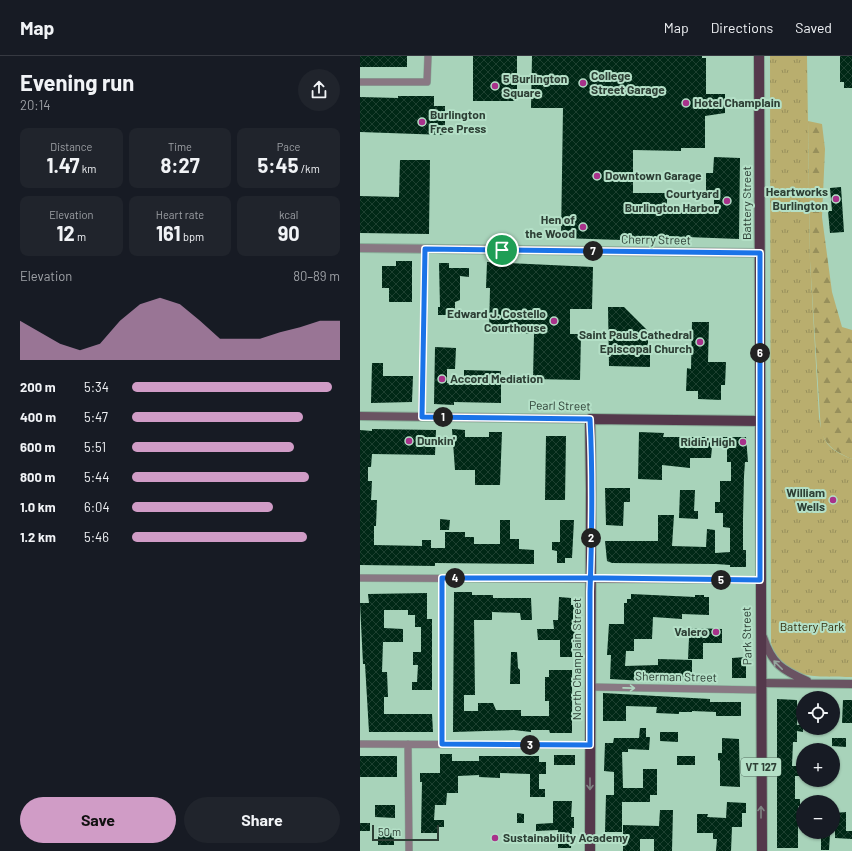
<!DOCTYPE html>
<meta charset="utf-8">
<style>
:root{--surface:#171b24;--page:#20242c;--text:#f1f3f6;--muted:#9ea1a6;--line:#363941;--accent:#d09cc6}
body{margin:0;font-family:Barlow,sans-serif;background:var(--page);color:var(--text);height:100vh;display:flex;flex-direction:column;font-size:15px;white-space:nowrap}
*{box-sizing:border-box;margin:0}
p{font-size:13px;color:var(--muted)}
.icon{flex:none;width:22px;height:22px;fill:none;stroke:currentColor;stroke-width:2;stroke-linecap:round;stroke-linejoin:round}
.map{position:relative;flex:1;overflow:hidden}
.side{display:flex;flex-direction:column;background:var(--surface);width:360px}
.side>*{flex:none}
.tools{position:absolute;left:436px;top:635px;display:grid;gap:8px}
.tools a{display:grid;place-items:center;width:44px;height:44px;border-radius:50%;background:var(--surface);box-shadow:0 1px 3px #0004;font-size:20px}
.scale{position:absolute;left:12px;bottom:10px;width:67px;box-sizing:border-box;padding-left:4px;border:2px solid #2d3f35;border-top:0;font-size:11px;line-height:14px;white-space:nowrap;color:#2d3f35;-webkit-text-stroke:3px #b4e0c7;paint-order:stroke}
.pin{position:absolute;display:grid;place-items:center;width:34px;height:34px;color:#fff;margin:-17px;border:2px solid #fff;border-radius:50%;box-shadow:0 1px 4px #0007}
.km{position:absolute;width:20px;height:20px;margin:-10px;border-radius:50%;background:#222;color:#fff;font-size:11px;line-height:20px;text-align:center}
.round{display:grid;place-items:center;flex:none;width:42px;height:42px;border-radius:21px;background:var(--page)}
.summary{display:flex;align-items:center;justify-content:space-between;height:68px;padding:0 20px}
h1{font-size:22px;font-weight:700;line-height:30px}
.stats{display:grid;grid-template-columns:repeat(3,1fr);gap:6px;height:68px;padding:4px 20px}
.stats div{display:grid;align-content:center;border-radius:8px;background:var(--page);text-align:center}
.stats b{font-size:20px;font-weight:700}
.stats small{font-size:11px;font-weight:400}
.stats p{font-size:11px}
.chart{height:112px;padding:8px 20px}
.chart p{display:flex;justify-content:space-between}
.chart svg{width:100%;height:72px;margin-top:4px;fill:var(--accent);opacity:.7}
.primary-button{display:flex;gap:8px;margin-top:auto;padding:8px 20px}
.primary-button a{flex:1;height:46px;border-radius:24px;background:var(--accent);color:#111;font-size:16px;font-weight:700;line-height:46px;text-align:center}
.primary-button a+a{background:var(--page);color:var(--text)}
ul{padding:0 20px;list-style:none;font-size:13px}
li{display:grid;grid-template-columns:64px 48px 1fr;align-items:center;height:30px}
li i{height:10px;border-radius:5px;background:var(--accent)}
header{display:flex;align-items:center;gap:24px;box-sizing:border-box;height:56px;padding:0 20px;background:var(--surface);border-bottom:1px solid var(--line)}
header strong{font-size:19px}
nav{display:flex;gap:22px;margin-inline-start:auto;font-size:14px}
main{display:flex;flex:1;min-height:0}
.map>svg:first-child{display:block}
.forest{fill:url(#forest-firs)}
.park{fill:url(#park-tufts)}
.building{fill:url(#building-cross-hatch)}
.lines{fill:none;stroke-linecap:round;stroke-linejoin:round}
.minor-casing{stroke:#8aaf9a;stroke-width:8}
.tertiary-casing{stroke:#8aaf9a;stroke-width:10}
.secondary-casing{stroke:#8aaf9a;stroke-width:10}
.primary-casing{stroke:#8aaf9a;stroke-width:12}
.minor{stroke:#897883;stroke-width:7}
.tertiary{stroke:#897883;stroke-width:8}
.secondary{stroke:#6a5362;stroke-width:8}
.primary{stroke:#54384b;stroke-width:10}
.oneway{stroke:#96a89f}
.oneway2{stroke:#b0d6c0}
.oneway3{stroke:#7f8483}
.route-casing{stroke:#fff;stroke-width:8}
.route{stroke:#1a73e8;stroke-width:5}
.poi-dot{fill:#a8328b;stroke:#b4e0c7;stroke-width:1.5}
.labels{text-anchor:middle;stroke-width:4;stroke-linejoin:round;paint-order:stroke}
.shield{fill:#b4e0c7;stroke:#566f61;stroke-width:1}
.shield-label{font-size:11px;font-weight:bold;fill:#2d3f35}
.poi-label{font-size:12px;font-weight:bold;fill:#2d3f35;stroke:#b4e0c7;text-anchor:start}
.street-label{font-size:12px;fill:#2d3f35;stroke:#b4e0c7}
.park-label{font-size:12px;fill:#322c0b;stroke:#b4e0c7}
</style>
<header>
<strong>Map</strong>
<nav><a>Map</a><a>Directions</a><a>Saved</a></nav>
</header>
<main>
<section class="side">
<div class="summary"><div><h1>Evening run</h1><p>20:14</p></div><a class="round"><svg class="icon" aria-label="share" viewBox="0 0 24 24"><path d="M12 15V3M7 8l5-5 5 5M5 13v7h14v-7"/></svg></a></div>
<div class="stats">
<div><p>Distance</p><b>1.47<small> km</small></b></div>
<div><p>Time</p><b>8:27</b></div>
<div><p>Pace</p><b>5:45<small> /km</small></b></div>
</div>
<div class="stats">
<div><p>Elevation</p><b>12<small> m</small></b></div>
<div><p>Heart rate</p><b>161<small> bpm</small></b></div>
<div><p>kcal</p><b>90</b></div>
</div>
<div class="chart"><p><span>Elevation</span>80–89 m</p>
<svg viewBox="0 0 160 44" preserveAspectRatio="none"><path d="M0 44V20L10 27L20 34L30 38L40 34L50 20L60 10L70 6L80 10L90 20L100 31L110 31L120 31L130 27L140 24L150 20L160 20V44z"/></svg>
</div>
<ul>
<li><b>200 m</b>5:34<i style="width:96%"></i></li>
<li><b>400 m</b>5:47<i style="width:82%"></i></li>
<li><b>600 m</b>5:51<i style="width:78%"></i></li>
<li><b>800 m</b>5:44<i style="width:85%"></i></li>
<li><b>1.0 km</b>6:04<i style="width:68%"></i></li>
<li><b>1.2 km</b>5:46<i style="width:84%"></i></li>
</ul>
<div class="primary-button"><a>Save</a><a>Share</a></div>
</section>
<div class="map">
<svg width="492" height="795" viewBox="0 0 492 795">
<defs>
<pattern id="forest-firs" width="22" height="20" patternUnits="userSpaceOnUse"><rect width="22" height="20" fill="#b9ae6e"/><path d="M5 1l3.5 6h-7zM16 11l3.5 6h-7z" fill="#978f5b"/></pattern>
<pattern id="park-tufts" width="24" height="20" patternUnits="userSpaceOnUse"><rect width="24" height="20" fill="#b9ae6e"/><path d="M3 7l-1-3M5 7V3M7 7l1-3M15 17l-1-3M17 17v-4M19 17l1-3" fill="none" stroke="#978f5b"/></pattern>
<pattern id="building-cross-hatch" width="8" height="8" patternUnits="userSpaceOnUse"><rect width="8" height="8" fill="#002816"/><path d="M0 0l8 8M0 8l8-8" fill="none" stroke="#1d4030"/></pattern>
</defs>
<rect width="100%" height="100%" fill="#a8d3ba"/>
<path class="forest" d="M448,65L462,68L465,93L462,161L472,236L482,271L492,274V403C476,396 468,392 461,376L450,205Z"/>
<path class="park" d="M410,0H447L450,205L459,361C463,388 468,393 492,403V621C458,620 423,626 411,587Z"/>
<path class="building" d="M0,0H47V11H0Z
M113,0H157V45H113Z
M172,0H342V2H346V38H365V57L345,60V92H321V95L273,94V137H307V154H354V137H346V117H353L354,101L380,102L379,183L301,180V183H292V185L201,182L203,52H171Z
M480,0H492V32H484V26H480Z
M38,40H74V50H85V79L0,76V41L38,42Z
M40,104H70L69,178L0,177V140L39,141Z
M481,131L484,176L470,177L468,155H472L470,132Z
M36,205H52V246H29V232H22V210H36Z
M127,206L233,211L232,253H210V278H221L220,324L173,323L174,278L129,276L130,232H126Z
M79,207H89V212H109V221L100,220V244L95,246V259H78V251H80Z
M248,251H264L288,275V297H290V311L249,310Z
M332,266H349L348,306H366L365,329H361V344L338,343V335H326L327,312L331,313Z
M75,291L96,292L95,313H87V327L104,328V314L141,315V347L94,346V349L74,348Z
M12,307H23V320H53L52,346L11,347Z
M12,373L76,374L75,399L12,398L11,411H8V425H12L11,444H17L16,470H14V489L62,490V484H71V492H85V476H105V481H114V488H140V464H150V483H159V493L174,494V508L75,507V510L0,509V374L12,375Z
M92,373L105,374V381H129V376H142L140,429H115V414H95Z
M279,376L304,377L303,381H386L388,406H385L384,420L383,463V494H386V511H370V509L356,508L252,507L247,505L245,485H298V459H314L312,490L346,491L347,473L355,474V497L370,496V472L363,471V457H355V446H360V425H371V406H367V391H352L351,402H330V412L302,409V424L278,423Z
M186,380H206L205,444H185Z
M245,432H270V446H264L263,470L246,469Z
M320,434H335L334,455H338V463L319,462Z
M80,463L90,464L89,474H80Z
M200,464H214L212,502H205V507H197V495L192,494V486H200Z
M94,536H112V539H133V542H171L172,564H161L160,557L132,556V564H114L115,639H104V655H118V647H133L136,654H161V660H189V645H185V621H189V614H212V677H190L189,674H171V676L154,674L93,676Z
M67,537V563H72V634H52V626H57L58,609H53V596H61V571H55V559H48V554H24V572L43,573V586H23L22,616H27L28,641H24V658H72L73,676H9L5,608H3L0,547H9L8,538Z
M271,538L335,541V539H344V541H349V559L322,558V563L293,561L292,583H274V595H266L265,610L298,609V603L332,604V624L294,623V625H283L250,623L251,599H247L249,568H264V547H267V543H271Z
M199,541L211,542V549H216V556H213L215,584H212V601H200V584H178L177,573H194L193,564H198Z
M331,572L362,573V587H343V603H328L329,582H331Z
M151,596H157L158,612L160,614V628H150Z
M386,601V622H372V602Z
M243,637L350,643V646H381V660H356V656L332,655V656H319V658L296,657L297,651L266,650V665H243Z
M417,643L437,644V669H443V676L437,675V686H433L432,710H443V720H435V743H440V750H438V792H417Z
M483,644H492V667H482Z
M280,672H286V681H290L289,694L268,693V696H262L263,732H283V713H297V739H290V746H262V776H245L246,739H254V716L244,715L245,687H253L254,682H279Z
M300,676H318V686L300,685Z
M362,682L379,683L380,731L360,730V705L358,704V697H362Z
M472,682H486V691L472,690Z
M80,698H92V705H119V700H179V706H186V718H179V733H185V741H170V718L140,717V722L119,721V719L98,720V737H87L86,749H75L74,764H84V771H79V777H61L62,726H60V717H80Z
M194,699H215V709H194Z
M0,700H37V721H0Z
M317,700H335V709H317Z
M193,745H212L211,761H214V772H212L211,792H198V774L176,775V768L193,767Z
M367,746L386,747V757H382V771H372L371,795H356L357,783H353V777H337V758H348L347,761L366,762Z
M15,749H35V762L15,761Z
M300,754H313L312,795H294V783H280V795H263V769L299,770Z
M486,756V775H492V783L475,782V757Z
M157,757L164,758V767H157Z
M0,767H10V775H0Z
M18,777H34V789H18Z
M461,778H470L469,794H461Z"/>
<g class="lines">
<g class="minor-casing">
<path id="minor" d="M0,26H67L68,0
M62,361L65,193
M0,522L400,524
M230,631L401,634
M0,688L230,689
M48,688L49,795
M82,688V522"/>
</g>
<g class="tertiary-casing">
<path id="tertiary" d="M0,192L400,197"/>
</g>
<g class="secondary-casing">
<path id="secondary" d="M0,360L230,363
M403,581C412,608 422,614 447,625
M401,627L492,628"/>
</g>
<g class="primary-casing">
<path id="primary" d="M399,0L402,795
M230,795L231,433L230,363L400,365"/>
</g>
<use href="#minor" class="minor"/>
<use href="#tertiary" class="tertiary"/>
<use href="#secondary" class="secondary"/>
<use href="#primary" class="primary"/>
</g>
<defs><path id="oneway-shaft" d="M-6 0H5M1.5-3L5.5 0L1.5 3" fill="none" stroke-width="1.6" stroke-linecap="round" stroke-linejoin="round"/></defs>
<use class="oneway" href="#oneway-shaft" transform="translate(418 609) rotate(-135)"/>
<use class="oneway2" href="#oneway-shaft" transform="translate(269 632) rotate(1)"/>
<g class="oneway3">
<use href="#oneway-shaft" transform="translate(230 728) rotate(90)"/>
<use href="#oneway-shaft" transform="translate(401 756) rotate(-90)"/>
</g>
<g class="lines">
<g class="route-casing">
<path id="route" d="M142,194L65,193L62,361L230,363C233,420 232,478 230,536V689L82,688V522H217C226,522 235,522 244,522L400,524V197L142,194"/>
</g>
<use href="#route" class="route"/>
</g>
<g class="poi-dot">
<circle cx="223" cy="27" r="4"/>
<circle cx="135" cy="30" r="4"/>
<circle cx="326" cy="47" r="4"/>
<circle cx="62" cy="66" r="4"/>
<circle cx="237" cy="120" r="4"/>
<circle cx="476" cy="143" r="4"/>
<circle cx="367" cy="145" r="4"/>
<circle cx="223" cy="171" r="4"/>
<circle cx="194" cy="265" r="4"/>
<circle cx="340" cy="286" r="4"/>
<circle cx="82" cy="323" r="4"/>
<circle cx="49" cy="385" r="4"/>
<circle cx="383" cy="386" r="4"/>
<circle cx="473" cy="444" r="4"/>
<circle cx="356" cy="576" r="4"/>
<circle cx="135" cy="782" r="4"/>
</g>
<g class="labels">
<rect class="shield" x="381" y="702" width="40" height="18" rx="3"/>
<g class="shield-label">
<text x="401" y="715">VT 127</text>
</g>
<g class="poi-label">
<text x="231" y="24">College<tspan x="231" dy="14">Street Garage</tspan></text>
<text x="143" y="27">5 Burlington<tspan x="143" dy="14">Square</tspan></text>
<text x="334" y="51">Hotel Champlain</text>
<text x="70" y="63">Burlington<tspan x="70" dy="14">Free Press</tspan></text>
<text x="245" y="124">Downtown Garage</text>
<text x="468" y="140" text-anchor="end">Heartworks<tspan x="468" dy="14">Burlington</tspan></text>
<text x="359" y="142" text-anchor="end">Courtyard<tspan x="359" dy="14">Burlington Harbor</tspan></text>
<text x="215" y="168" text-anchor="end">Hen of<tspan x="215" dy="14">the Wood</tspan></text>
<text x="186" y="262" text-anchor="end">Edward J. Costello<tspan x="186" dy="14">Courthouse</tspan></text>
<text x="332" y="283" text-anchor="end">Saint Pauls Cathedral<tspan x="332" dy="14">Episcopal Church</tspan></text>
<text x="90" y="327">Accord Mediation</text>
<text x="57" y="389">Dunkin'</text>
<text x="375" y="390" text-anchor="end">Ridin' High</text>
<text x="465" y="441" text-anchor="end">William<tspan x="465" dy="14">Wells</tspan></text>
<text x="348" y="580" text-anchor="end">Valero</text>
<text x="143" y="786">Sustainability Academy</text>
</g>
<g class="street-label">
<text transform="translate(387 147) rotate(-90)" y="4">Battery Street</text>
<text transform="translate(296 184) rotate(1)" y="4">Cherry Street</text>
<text transform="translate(200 350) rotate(1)" y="4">Pearl Street</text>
<text transform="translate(387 580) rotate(-91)" y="4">Park Street</text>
<text transform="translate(217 603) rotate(-90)" y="4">North Champlain Street</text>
<text transform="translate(316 621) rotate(1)" y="4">Sherman Street</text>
</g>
<g class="park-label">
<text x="452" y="575">Battery Park</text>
</g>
</g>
</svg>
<div class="tools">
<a><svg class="icon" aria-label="locate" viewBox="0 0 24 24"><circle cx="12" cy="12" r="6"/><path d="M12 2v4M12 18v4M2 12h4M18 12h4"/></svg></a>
<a>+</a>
<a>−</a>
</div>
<div class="scale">50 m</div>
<div class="pin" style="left:142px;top:194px;background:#1e9e55"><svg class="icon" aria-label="arrive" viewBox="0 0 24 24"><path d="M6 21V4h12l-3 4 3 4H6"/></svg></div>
<b class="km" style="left:83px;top:361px">1</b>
<b class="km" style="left:231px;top:482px">2</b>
<b class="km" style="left:170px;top:689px">3</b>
<b class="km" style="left:95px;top:522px">4</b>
<b class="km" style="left:361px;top:524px">5</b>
<b class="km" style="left:400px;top:297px">6</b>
<b class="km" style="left:233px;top:195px">7</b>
</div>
</main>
